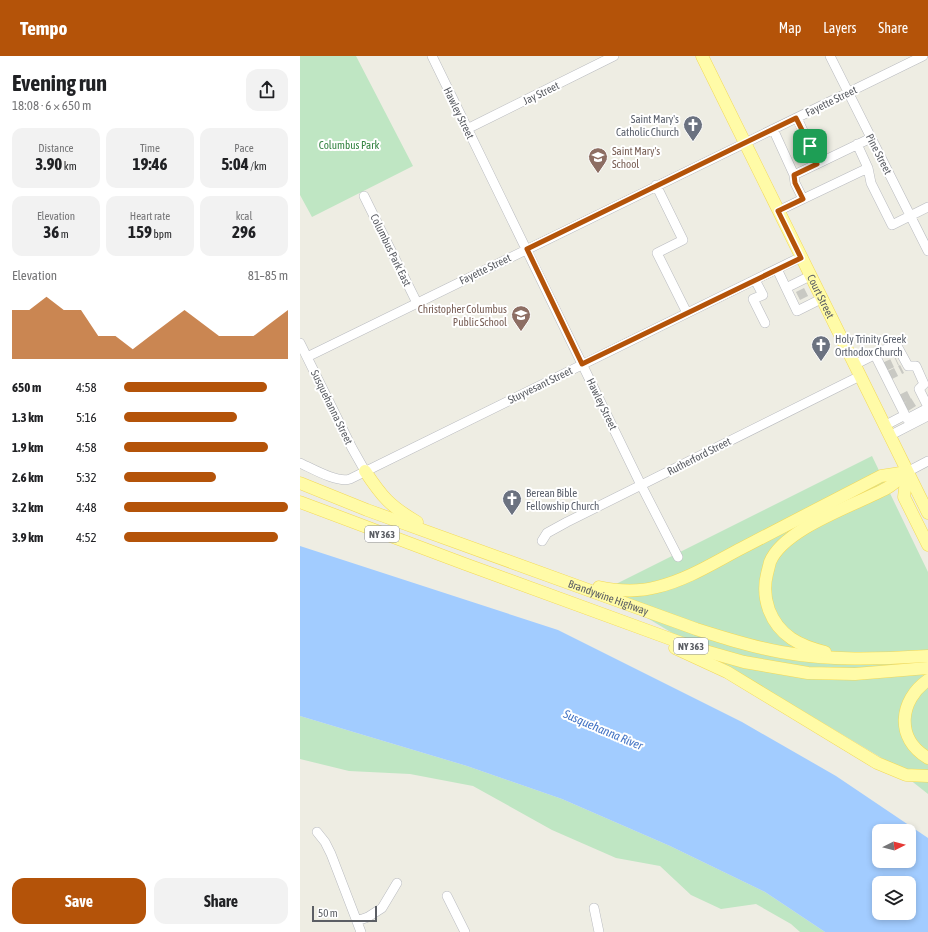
<!DOCTYPE html>
<meta charset="utf-8">
<style>
:root{--surface:#fff;--page:#f2f2f2;--text:#202124;--muted:#757577;--accent:#b45309}
body{margin:0;font-family:"Asap Condensed",sans-serif;background:var(--page);color:var(--text);height:100vh;display:flex;flex-direction:column;font-size:15px;white-space:nowrap}
*{box-sizing:border-box;margin:0}
p{font-size:13px;color:var(--muted)}
.icon{flex:none;width:22px;height:22px;fill:none;stroke:currentColor;stroke-width:2;stroke-linecap:round;stroke-linejoin:round}
.map{position:relative;flex:1;overflow:hidden}
.sheet{display:flex;flex-direction:column;background:var(--surface);width:300px}
.sheet>*{flex:none}
.needle{width:26px;rotate:84deg}
.controls{position:absolute;left:572px;top:768px;display:grid;gap:8px}
.controls a{display:grid;place-items:center;width:44px;height:44px;border-radius:8px;background:var(--surface);box-shadow:0 2px 6px #0003;font-size:20px}
.scale{position:absolute;left:12px;bottom:10px;width:65px;box-sizing:border-box;padding-left:4px;border:2px solid #5b5e64;border-top:0;font-size:11px;line-height:14px;white-space:nowrap;color:#5b5e64;-webkit-text-stroke:3px #fff;paint-order:stroke}
.pin{position:absolute;display:grid;place-items:center;width:34px;height:34px;color:#fff;margin:-17px;border-radius:8px;box-shadow:0 2px 6px #0006}
.round{display:grid;place-items:center;flex:none;width:42px;height:42px;border-radius:12px;background:var(--page)}
.head{display:flex;align-items:center;justify-content:space-between;height:68px;padding:0 12px}
h1{font-size:22px;font-weight:700;line-height:30px}
.figures{display:grid;grid-template-columns:repeat(3,1fr);gap:6px;height:68px;padding:4px 12px}
.figures div{display:grid;align-content:center;border-radius:10px;background:var(--page);text-align:center}
.figures b{font-size:17px;font-weight:700}
.figures small{font-size:11px;font-weight:400}
.figures p{font-size:11px}
.chart{height:112px;padding:8px 12px}
.chart p{display:flex;justify-content:space-between}
.chart svg{width:100%;height:72px;margin-top:4px;fill:var(--accent);opacity:.7}
.action{display:flex;gap:8px;margin-top:auto;padding:8px 12px}
.action a{flex:1;height:46px;border-radius:12px;background:var(--accent);color:#fff;font-size:16px;font-weight:700;line-height:46px;text-align:center}
.action a+a{background:var(--page);color:var(--text)}
ul{padding:0 12px;list-style:none;font-size:13px}
li{display:grid;grid-template-columns:64px 48px 1fr;align-items:center;height:30px}
li i{height:10px;border-radius:5px;background:var(--accent)}
header{display:flex;align-items:center;gap:24px;box-sizing:border-box;height:56px;padding:0 20px;background:var(--accent);color:#fff}
header strong{font-size:19px}
nav{display:flex;gap:22px;margin-inline-start:auto;font-size:14px}
main{display:flex;flex:1;min-height:0}
.map>svg:first-child{display:block}
.green{fill:#bfe6c3}
.water{fill:#a2ccff;fill-rule:evenodd}
.lines{fill:none;stroke-linecap:round;stroke-linejoin:round}
.minor-tunnel{stroke:#c9c9c3;stroke-width:9;stroke-dasharray:9 4.5;stroke-linecap:butt}
.minor-casing{stroke:#b8babf;stroke-width:10}
.major-casing{stroke:#f3d957;stroke-width:13}
.minor{stroke:#fff;stroke-width:9}
.major{stroke:#fffba7;stroke-width:12}
.route-casing{stroke:#fff;stroke-width:8}
.route{stroke:#b45309;stroke-width:5}
.labels{text-anchor:middle;stroke-width:4;stroke-linejoin:round;paint-order:stroke}
.shield{fill:#fff;stroke:#8c8e92;stroke-width:1}
.shield-label{font-size:10px;font-weight:bold;fill:#5b5e64}
.street-label{font-size:11px;fill:#5b5e64;stroke:#fff}
.worship-label{font-size:11px;fill:#5b616d;stroke:#fff;text-anchor:start}
.park-label{font-size:11px;fill:#338340;stroke:#fff}
.education-label{font-size:11px;fill:#785e54;stroke:#fff;text-anchor:start}
.water-label{font-size:12px;font-style:italic;fill:#4273c4;stroke:#fff}
</style>
<header>
<strong>Tempo</strong>
<nav><a>Map</a><a>Layers</a><a>Share</a></nav>
</header>
<main>
<section class="sheet">
<div class="head"><div><h1>Evening run</h1><p>18:08 · 6 × 650 m</p></div><a class="round"><svg class="icon" aria-label="share" viewBox="0 0 24 24"><path d="M12 15V3M7 8l5-5 5 5M5 13v7h14v-7"/></svg></a></div>
<div class="figures">
<div><p>Distance</p><b>3.90<small> km</small></b></div>
<div><p>Time</p><b>19:46</b></div>
<div><p>Pace</p><b>5:04<small> /km</small></b></div>
</div>
<div class="figures">
<div><p>Elevation</p><b>36<small> m</small></b></div>
<div><p>Heart rate</p><b>159<small> bpm</small></b></div>
<div><p>kcal</p><b>296</b></div>
</div>
<div class="chart"><p><span>Elevation</span>81–85 m</p>
<svg viewBox="0 0 160 44" preserveAspectRatio="none"><path d="M0 44V14L10 14L20 6L30 14L40 14L50 30L60 30L70 38L80 30L90 22L100 14L110 22L120 30L130 30L140 30L150 22L160 14V44z"/></svg>
</div>
<ul>
<li><b>650 m</b>4:58<i style="width:87%"></i></li>
<li><b>1.3 km</b>5:16<i style="width:69%"></i></li>
<li><b>1.9 km</b>4:58<i style="width:88%"></i></li>
<li><b>2.6 km</b>5:32<i style="width:56%"></i></li>
<li><b>3.2 km</b>4:48<i style="width:100%"></i></li>
<li><b>3.9 km</b>4:52<i style="width:94%"></i></li>
</ul>
<div class="action"><a>Save</a><a>Share</a></div>
</section>
<div class="map">
<svg width="628" height="876" viewBox="0 0 628 876">
<rect width="100%" height="100%" fill="#eeede3"/>
<path class="green" d="M0,0H56L113,110L12,161L0,139Z
M572,400L628,516V738L585,704L302,535Z
M0,660L167,710L262,743L370,790L465,836L525,876H500L491,868L456,848L421,853L391,839L360,810L316,802L252,774L173,730L110,718L49,715L0,703Z"/>
<path class="water" d="M0,490L258,574L442,666L536,720L628,782V876H525L465,836L370,790L262,743L167,710L0,660ZM579,775H609V805H579ZM579,827H609V857H579Z"/>
<g class="lines">
<path class="minor-tunnel" d="M500,234L506,246
M584,311L597,305
M588,320L602,313
M601,343L613,337
M606,351L617,344"/>
<g class="minor-casing">
<path id="minor" d="M132,0L341,429L378,501
M530,0L628,195
M167,73L314,0
M473,73L494,119L517,108L512,98L510,90L497,62
M517,108L571,82
M568,112L571,127L592,169L628,151
M356,129L383,184L357,197L387,257
M64,140L117,247
M503,143L568,112L557,88
M478,155L503,143L495,127L494,119
M477,213L486,232L510,220
M455,224L463,239L453,243L465,267
M486,232L497,255L521,243
M0,287L52,392L65,415
M575,299L605,359
M7,301L623,0
M554,309L596,288L608,310H616L624,328L619,333L628,351
M584,370L605,359L607,363L628,352
M589,380L628,360
M0,407C13,413 37,427 50,423L501,201
M607,416L628,405
M242,485L247,477L267,466L560,320
M17,776L25,786L31,798L61,876
M147,840L165,876
M294,852L299,876
M57,865L68,861L82,852L97,827"/>
</g>
<g class="major-casing">
<g id="major">
<path id="s1" d="M402,0L628,457"/>
<path d="M65,415C82,441 90,450 117,466"/>
<path d="M607,416L604,441L628,489"/>
<path id="s2" d="M0,427L67,454L396,573C424,582 452,591 481,596C530,605 579,603 628,600"/>
<path d="M0,446L165,508L398,593L444,606L508,617L555,618L628,612"/>
<path d="M299,531C318,535 338,536 357,531C387,524 415,506 442,492C489,468 535,444 581,420L607,416"/>
<path d="M375,592L427,616L577,707L606,719L628,720"/>
<path d="M525,596C500,590 479,580 469,554C465,543 464,530 467,518C468,514 469,510 470,506C484,472 556,449 587,432C594,428 600,422 606,417"/>
<path d="M628,624C599,644 595,683 628,702"/>
</g>
</g>
<use href="#minor" class="minor"/>
<use href="#major" class="major"/>
</g>
<g class="lines">
<g class="route-casing">
<path id="route" d="M496,62L510,90L512,98L517,108L494,119L495,127L503,143L478,155L501,202L282,308L227,193Z"/>
</g>
<use href="#route" class="route"/>
</g>
<defs>
<g id="church-pin" transform="scale(1)"><path d="M0 17L-7.5 6A9.5 9.5 0 1 1 7.5 6Z" fill="#6b7280" stroke="#fff"/><path d="M-1.2-6h2.4v3.5h3.3v2.4h-3.3V6h-2.4V-.1h-3.3v-2.4h3.3Z" fill="#fff"/></g>
<g id="school-pin" transform="scale(1)"><path d="M0 17L-7.5 6A9.5 9.5 0 1 1 7.5 6Z" fill="#8d6e63" stroke="#fff"/><path d="M0-5L7-2L0 1L-7-2ZM-4 1L0 2.5L4 1V4Q0 6-4 4Z" fill="#fff"/></g>
</defs>
<g fill-rule="evenodd">
<use href="#church-pin" x="393" y="69"/>
<use href="#school-pin" x="298" y="101"/>
<use href="#school-pin" x="221" y="259"/>
<use href="#church-pin" x="521" y="289"/>
<use href="#church-pin" x="212" y="443"/>
</g>
<g class="labels">
<g class="shield">
<rect x="65" y="470" width="34" height="16" rx="3"/>
<rect x="374" y="582" width="34" height="16" rx="3"/>
</g>
<g class="shield-label">
<text x="82" y="482">NY 363</text>
<text x="391" y="594">NY 363</text>
</g>
<g class="street-label">
<text transform="translate(241 37) rotate(-26)" y="4">Jay Street</text>
<text transform="translate(531 45) rotate(-26)" y="4">Fayette Street</text>
<text transform="translate(159 57) rotate(64)" y="4">Hawley Street</text>
<text transform="translate(579 98) rotate(63)" y="4">Pine Street</text>
<text transform="translate(91 194) rotate(64)" y="4">Columbus Park East</text>
<text transform="translate(185 213) rotate(-26)" y="4">Fayette Street</text>
<text dy="4" stroke="none"><textPath href="#s1" startOffset="268">Court Street</textPath></text>
<text transform="translate(240 329) rotate(-26)" y="4">Stuyvesant Street</text>
<text transform="translate(302 348) rotate(64)" y="4">Hawley Street</text>
<text transform="translate(32 351) rotate(64)" y="4">Susquehanna Street</text>
<text transform="translate(399 400) rotate(-27)" y="4">Rutherford Street</text>
<text dy="4" stroke="none"><textPath href="#s2" startOffset="329">Brandywine Highway</textPath></text>
</g>
<g class="worship-label">
<text x="379" y="67" text-anchor="end">Saint Mary's<tspan x="379" dy="13">Catholic Church</tspan></text>
<text x="535" y="287">Holy Trinity Greek<tspan x="535" dy="13">Orthodox Church</tspan></text>
<text x="226" y="441">Berean Bible<tspan x="226" dy="13">Fellowship Church</tspan></text>
</g>
<g class="park-label">
<text x="49" y="93">Columbus Park</text>
</g>
<g class="education-label">
<text x="312" y="99">Saint Mary's<tspan x="312" dy="13">School</tspan></text>
<text x="207" y="257" text-anchor="end">Christopher Columbus<tspan x="207" dy="13">Public School</tspan></text>
</g>
<g class="water-label">
<text transform="translate(303 674) rotate(23)" y="4">Susquehanna River</text>
</g>
</g>
</svg>
<div class="controls">
<a><svg class="needle" viewBox="-14 -14 28 28"><path d="M0-13l5 13h-10z" fill="#e53935"/><path d="M0 13l5-13h-10z" fill="#757577"/></svg></a>
<a><svg class="icon" aria-label="layers" viewBox="0 0 24 24"><path d="M12 4l9 5-9 5-9-5zM3 14l9 5 9-5"/></svg></a>
</div>
<div class="scale">50 m</div>
<div class="pin" style="left:510px;top:90px;background:#1e9e55"><svg class="icon" aria-label="arrive" viewBox="0 0 24 24"><path d="M6 21V4h12l-3 4 3 4H6"/></svg></div>
</div>
</main>
